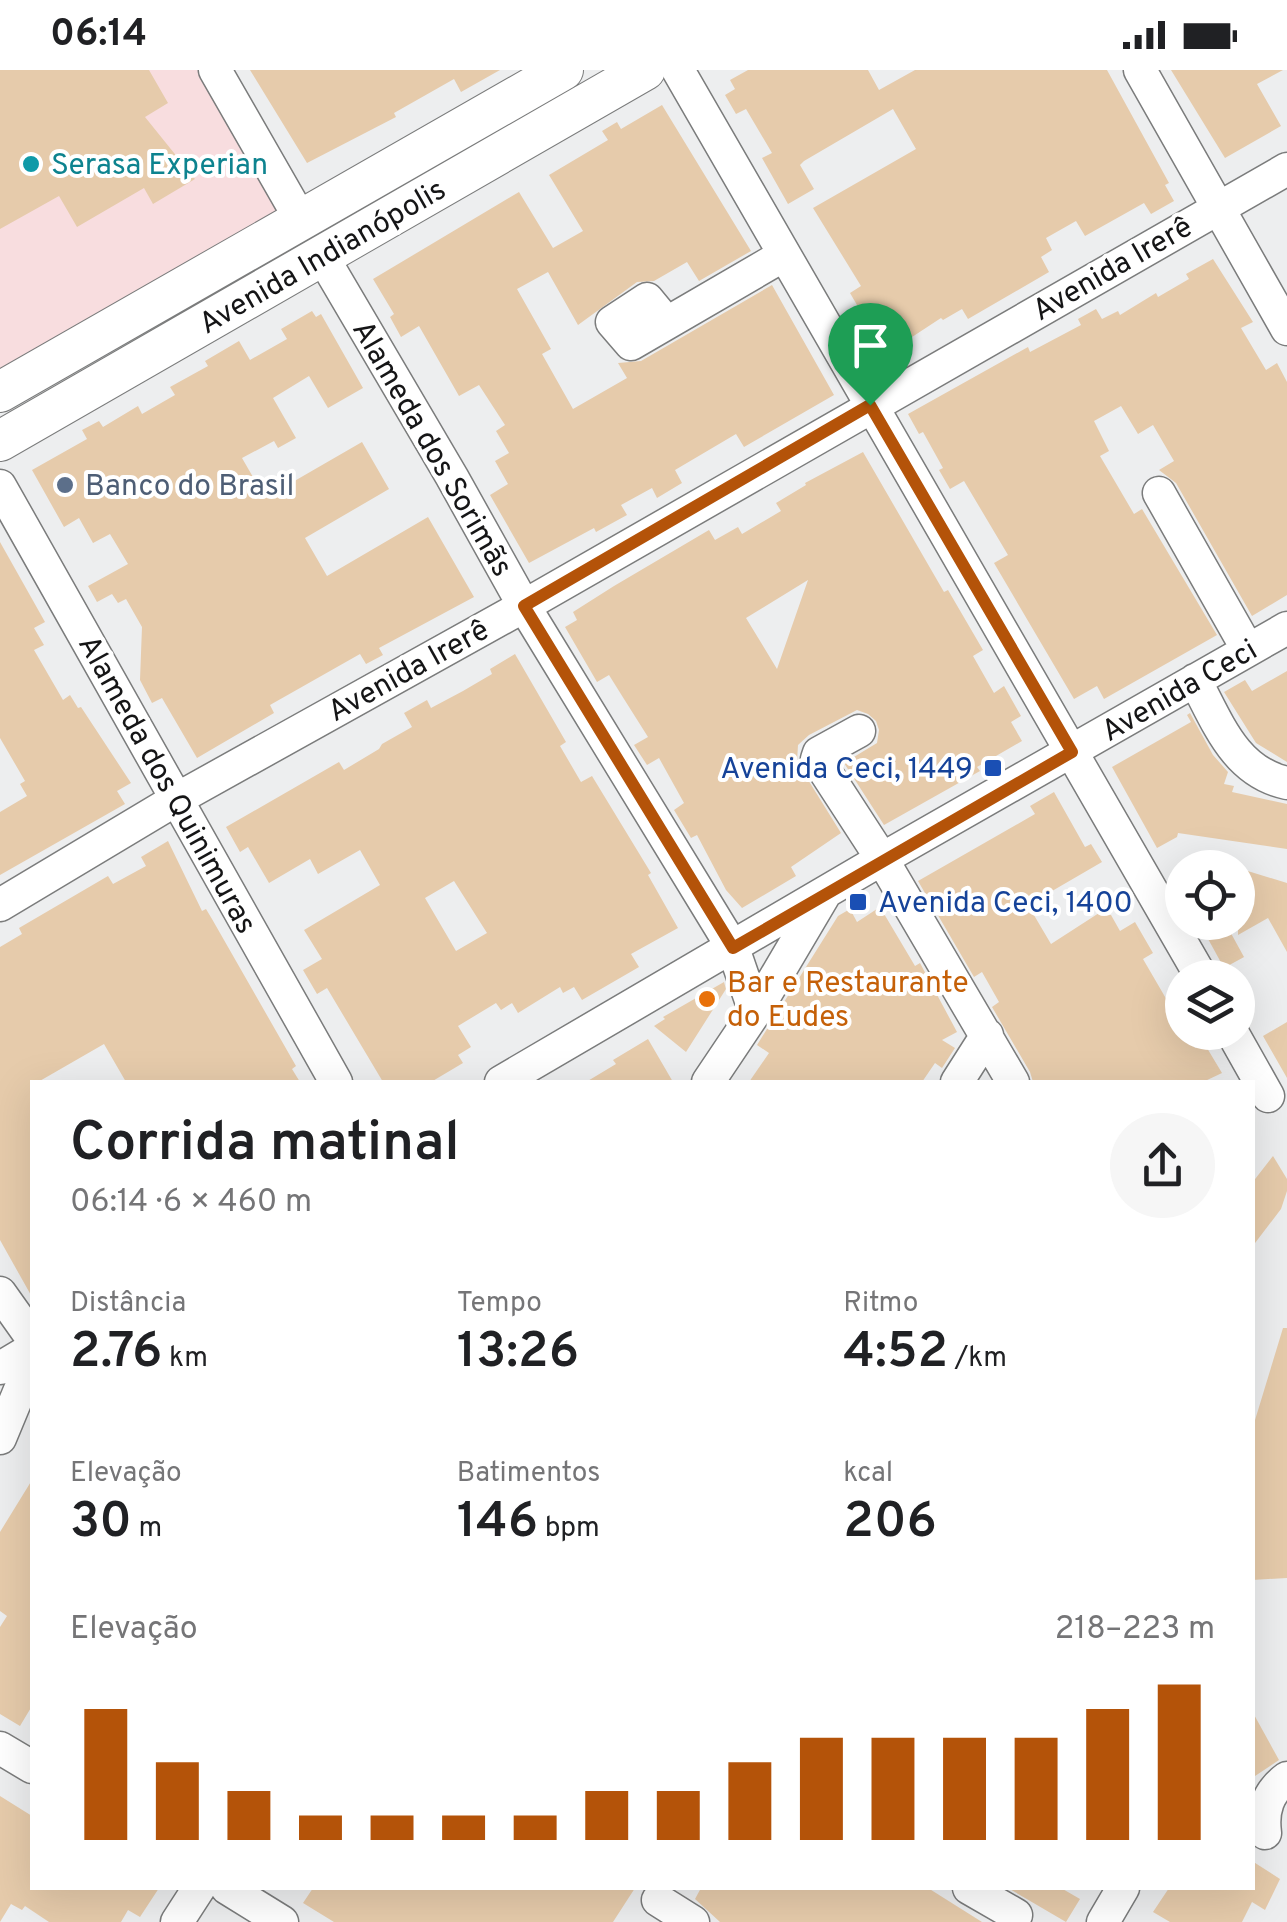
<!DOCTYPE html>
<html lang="pt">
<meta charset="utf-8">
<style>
:root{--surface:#fff;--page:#f6f6f6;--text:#202124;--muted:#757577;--accent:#b45309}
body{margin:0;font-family:Overpass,sans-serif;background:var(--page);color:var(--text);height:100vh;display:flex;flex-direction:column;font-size:38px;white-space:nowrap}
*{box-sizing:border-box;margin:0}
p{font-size:32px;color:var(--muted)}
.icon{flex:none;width:55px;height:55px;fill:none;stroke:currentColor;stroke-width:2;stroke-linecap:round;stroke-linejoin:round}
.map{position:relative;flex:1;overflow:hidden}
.drawer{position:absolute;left:30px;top:1010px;width:1225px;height:810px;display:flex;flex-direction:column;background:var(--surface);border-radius:0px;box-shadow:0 10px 40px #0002}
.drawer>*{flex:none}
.buttons{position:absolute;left:1165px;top:780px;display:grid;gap:20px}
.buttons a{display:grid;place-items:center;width:90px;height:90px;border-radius:50%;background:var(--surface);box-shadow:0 10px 40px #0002;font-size:50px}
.pin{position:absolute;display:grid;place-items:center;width:85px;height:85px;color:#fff;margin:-102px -42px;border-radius:50% 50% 50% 0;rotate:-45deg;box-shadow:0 0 10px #0007}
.pin .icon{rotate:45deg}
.round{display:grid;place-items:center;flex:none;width:105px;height:105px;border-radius:52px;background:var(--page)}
.overview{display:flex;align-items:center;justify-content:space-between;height:170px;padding:0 40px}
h1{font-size:55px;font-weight:600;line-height:75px}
.stats{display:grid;grid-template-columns:repeat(3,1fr);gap:15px;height:170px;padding:10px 40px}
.stats div{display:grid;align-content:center}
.stats b{font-size:50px;font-weight:600}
.stats small{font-size:28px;font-weight:400}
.stats p{font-size:28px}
.chart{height:280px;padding:20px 40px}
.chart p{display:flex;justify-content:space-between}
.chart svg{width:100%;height:180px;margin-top:10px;stroke:var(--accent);stroke-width:6}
.status{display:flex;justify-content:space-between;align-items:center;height:70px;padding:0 50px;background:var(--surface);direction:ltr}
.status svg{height:28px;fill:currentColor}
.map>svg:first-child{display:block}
.commercial{fill:#f8dddf}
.building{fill:#e6cbab;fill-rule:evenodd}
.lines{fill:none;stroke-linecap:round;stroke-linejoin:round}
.minor-casing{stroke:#7b7c7c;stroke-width:35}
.major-casing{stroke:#7b7c7c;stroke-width:42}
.minor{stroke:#fff;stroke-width:32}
.major{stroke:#fff;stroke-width:40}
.route-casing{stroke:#fff;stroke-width:20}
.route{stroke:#b45309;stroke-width:12}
.culture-dot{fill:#0f9aa8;stroke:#fff;stroke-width:4}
.service-dot{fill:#5c6f8a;stroke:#fff;stroke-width:4}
.transit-dot{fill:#1a4fb4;stroke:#fff;stroke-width:4}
.food-dot{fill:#e8710a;stroke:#fff;stroke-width:4}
.labels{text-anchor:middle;stroke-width:8;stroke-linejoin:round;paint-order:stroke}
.culture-label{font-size:30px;fill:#0d838f;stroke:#fff;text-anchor:start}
.street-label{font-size:30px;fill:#151516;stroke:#fff}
.service-label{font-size:30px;fill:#4e5e75;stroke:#fff;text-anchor:start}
.transit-label{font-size:30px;fill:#164399;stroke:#fff;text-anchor:end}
.food-label{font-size:30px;fill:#c56008;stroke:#fff;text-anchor:start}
</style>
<div class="status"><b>06:14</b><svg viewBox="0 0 49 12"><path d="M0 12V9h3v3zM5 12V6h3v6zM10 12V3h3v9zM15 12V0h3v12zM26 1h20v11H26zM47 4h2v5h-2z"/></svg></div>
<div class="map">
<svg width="1287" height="1852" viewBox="0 0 1287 1852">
<rect width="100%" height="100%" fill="#edeeef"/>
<path class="commercial" d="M0,0H207L291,145L0,308Z"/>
<path class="building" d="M0,0H149L168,33L145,47L195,109L153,134L144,118L77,157L59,126L0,159Z
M250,0H500L461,22L454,9L394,43L396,47L307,93Z
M748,0H868L879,20L915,0H1107L1169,113L1165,115L1174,131L1151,144L1144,133L1085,166L1076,151L1046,168L1052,180L1041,187L1049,202L968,249L962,239L943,250L941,248L880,288L865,263L871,259L850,223L861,216L813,138L916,79L893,39L804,91L800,95L814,119L788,134L762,88L772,83L746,39L736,44L725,25L735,19L730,10Z
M1171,0H1283L1257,14L1281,56L1225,88Z
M662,35L751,181L699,211L687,192L654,211L637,212L578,255L548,202L517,219L551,279L542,284L573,339L627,308L618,293L641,291L772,215L834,325L744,377L736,364L675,400L682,413L657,428L652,418L621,435L627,445L596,462L594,458L529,493L490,425L508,414L495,391L509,383L496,361L505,355L479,315L459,326L419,256L401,267L390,247L394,244L373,209L519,122L553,178L583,161L549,105L608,70L602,61L617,52L621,59Z
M1213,189L1253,252L1241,258L1266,300L1277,293L1287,312V525L1252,546L1176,413L1159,400L1174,391L1153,355L1138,364L1121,336L1094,351L1109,381L1100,386L1134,444L1142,439L1217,565L1104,629L1097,616L1074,629L994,493L1008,485L964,411L950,419L939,400L943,398L923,362L919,364L908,344L1028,277L1030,282L1081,255L1078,249L1096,239L1102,249L1118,241L1120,245L1156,223L1158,227L1189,209L1186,204Z
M312,241L316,247L321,244L363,318L328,338L309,306L273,328L296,368L278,378L274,371L242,388L265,428L362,372L389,419L305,468L327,506L428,447L474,527L379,578L383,585L366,594L360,584L270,635L274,643L197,688L162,628L152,633L140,610L142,557L126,529L118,533L112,524L97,532L88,516L128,494L110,464L93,473L79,448L64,457L32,400L87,369L82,360L99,351L103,357L138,336L142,344L175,325L170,317L208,296L205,291L239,271L250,290L287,269L281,259Z
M863,382L944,522L948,520L983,580L973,586L994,623L1004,616L1021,646L1011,652L1022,671L977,697L980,701L884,755L844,693L877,673L879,660L876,651L868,644L857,640L809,665L798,675L797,692L841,763L791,797L796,806L742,838L726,820L697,765L691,768L674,740L684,733L659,688L647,695L634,675L648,667L624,629L609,605L597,612L565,557L577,550L573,542L614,516L709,460L715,470L738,457L742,464L781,441L776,433L806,415L805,413ZM808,510L777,599L746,548Z
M0,472L45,552L34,558L44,575L34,580L63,630L70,625L78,638L81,637L131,713L117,721L125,734L0,805V742L27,726L20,714L25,711L0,668Z
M515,584L566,672L560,676L581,712L592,706L651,803L648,805L678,858L631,884L639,897L582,930L574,917L563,923L560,917L518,943L512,933L501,940L496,933L458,956L471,977L458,985L463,993L431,1012H383L327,918L317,924L303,900L322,889L304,860L380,815L360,780L318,804L310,789L269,813L248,777L240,782L226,757L339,692L344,700L379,679L382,674L412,657L404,643L427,630L431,638L463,621L492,604L490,599ZM454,811L487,863L456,881L425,828Z
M1287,601V692L1256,673L1224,622L1245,610L1252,621Z
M1190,643L1213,685L1228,702L1224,714L1234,716L1232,722L1287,734V779L1178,763L1177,767L1157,778L1112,697L1191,652L1187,645Z
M1054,722L1085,777L1091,774L1102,792L1028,835L1051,874L1099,843L1111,845L1120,861L1135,852L1153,883L1143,889L1182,956V962H1186L1195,978L1204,973L1222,1003L1203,1012H1033L1030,1002L992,937L999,932L982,902L974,907L918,811L1035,744L1030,736Z
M168,771L202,841L206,839L212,849L296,996L292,999L300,1012H126L104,974L38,1012H32V1227L0,1170V877L22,864L19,858L108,806L113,814L146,796L141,787Z
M1238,798L1287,813V882L1268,848L1238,865Z
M880,837L915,896L920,893L957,962L942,970L955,978L942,998L935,993L922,1012H749L769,983L757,975L838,846L850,839L857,852Z
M1227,856L1244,887L1224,898L1207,867Z
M724,912L726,919L686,982L654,956L665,949L663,947Z
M1287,952V1008L1263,966Z
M648,969L673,1012H586L616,994L613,990Z
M1273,1086L1287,1109V1121L1281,1139L1252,1177V1113Z
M1283,1258H1287V1508L1252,1510V1360Z
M32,1410V1636L20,1656L0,1644V1557L7,1546L0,1541V1462Z
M1252,1641L1279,1690L1252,1708Z
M0,1726L32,1746V1818H159L140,1847L128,1840L121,1852H49L25,1836L22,1840L11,1834L0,1852Z
M1252,1791L1280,1809L1265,1840L1252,1832L1242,1852H1170L1153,1842L1169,1818H1252Z
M313,1818H635L613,1852H334L303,1833Z
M701,1818H928L982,1852H720L695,1829Z
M1008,1818H1061L1080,1829L1066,1852Z"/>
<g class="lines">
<g class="minor-casing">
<path id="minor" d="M215,0L301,150
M678,0L1202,908
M1140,0L1287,259
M322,186L452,407L524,536L733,878L755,942
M666,252L647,229L612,252L631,274L784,185
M0,416L336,1012
M1159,423L1248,580
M1195,610C1218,653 1235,702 1287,713
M859,661L819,683L817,689L882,789L1013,1012
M0,835L177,729L524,536L1287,99
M1232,962L1268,1026
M501,1012L882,789L1287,558
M708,1012L755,942L824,825
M957,1012L987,965
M0,1223L32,1268
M0,1298L32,1279
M0,1368L32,1291
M0,1678L32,1697
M1265,1763C1262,1740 1268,1722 1287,1708
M227,1818L282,1852
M969,1818L1016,1845
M658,1830L693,1852
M177,1852L199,1818
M1103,1852L1123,1818"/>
</g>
<g class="major-casing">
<path id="major" d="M0,322L563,0
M0,371L645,0"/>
</g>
<use href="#minor" class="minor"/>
<use href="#major" class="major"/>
</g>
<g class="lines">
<g class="route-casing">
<path id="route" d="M870,335L1072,682L733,878L524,536Z"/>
</g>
<use href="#route" class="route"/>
</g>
<circle class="culture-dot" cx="31" cy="94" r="10"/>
<circle class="service-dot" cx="65" cy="415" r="10"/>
<g class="transit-dot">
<rect x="983" y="688" width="20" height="20" rx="5"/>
<rect x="848" y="822" width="20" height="20" rx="5"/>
</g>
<circle class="food-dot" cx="707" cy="929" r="10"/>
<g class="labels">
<g class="culture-label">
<text x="51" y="104">Serasa Experian</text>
</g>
<g class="street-label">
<text transform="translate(322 186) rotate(-30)" y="10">Avenida Indianópolis</text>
<text transform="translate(1112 198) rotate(-30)" y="10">Avenida Irerê</text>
<text transform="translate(433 378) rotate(60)" y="10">Alameda dos Sorimãs</text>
<text transform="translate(408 600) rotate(-29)" y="10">Avenida Irerê</text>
<text transform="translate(1179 620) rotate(-30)" y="10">Avenida Ceci</text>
<text transform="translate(168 714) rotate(61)" y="10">Alameda dos Quinimuras</text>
</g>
<g class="service-label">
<text x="85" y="425">Banco do Brasil</text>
</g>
<g class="transit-label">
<text x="973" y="708">Avenida Ceci, 1449</text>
<text x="878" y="842" text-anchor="start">Avenida Ceci, 1400</text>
</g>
<g class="food-label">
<text x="727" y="922">Bar e Restaurante<tspan x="727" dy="34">do Eudes</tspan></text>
</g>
</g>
</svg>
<div class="buttons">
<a><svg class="icon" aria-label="locate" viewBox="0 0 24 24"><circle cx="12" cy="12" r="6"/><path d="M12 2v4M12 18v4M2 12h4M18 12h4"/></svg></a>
<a><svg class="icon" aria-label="layers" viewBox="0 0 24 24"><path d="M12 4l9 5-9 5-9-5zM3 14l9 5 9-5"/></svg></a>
</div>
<div class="pin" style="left:870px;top:335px;background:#1e9e55"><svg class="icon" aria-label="arrive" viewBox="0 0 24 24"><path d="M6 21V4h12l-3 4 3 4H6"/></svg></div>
<section class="drawer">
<div class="overview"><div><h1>Corrida matinal</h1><p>06:14 · 6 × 460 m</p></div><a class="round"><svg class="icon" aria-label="share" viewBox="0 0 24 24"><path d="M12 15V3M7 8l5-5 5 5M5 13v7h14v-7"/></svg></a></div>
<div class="stats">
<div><p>Distância</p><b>2.76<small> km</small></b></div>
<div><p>Tempo</p><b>13:26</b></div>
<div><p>Ritmo</p><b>4:52<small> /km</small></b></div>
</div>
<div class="stats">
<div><p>Elevação</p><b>30<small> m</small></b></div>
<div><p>Batimentos</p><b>146<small> bpm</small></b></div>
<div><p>kcal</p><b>206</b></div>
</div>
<div class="chart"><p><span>Elevação</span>218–223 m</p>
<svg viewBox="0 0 160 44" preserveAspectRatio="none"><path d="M5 44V12M15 44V25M25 44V32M35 44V38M45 44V38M55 44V38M65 44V38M75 44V32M85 44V32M95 44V25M105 44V19M115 44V19M125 44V19M135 44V19M145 44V12M155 44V6"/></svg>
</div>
</section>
</div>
